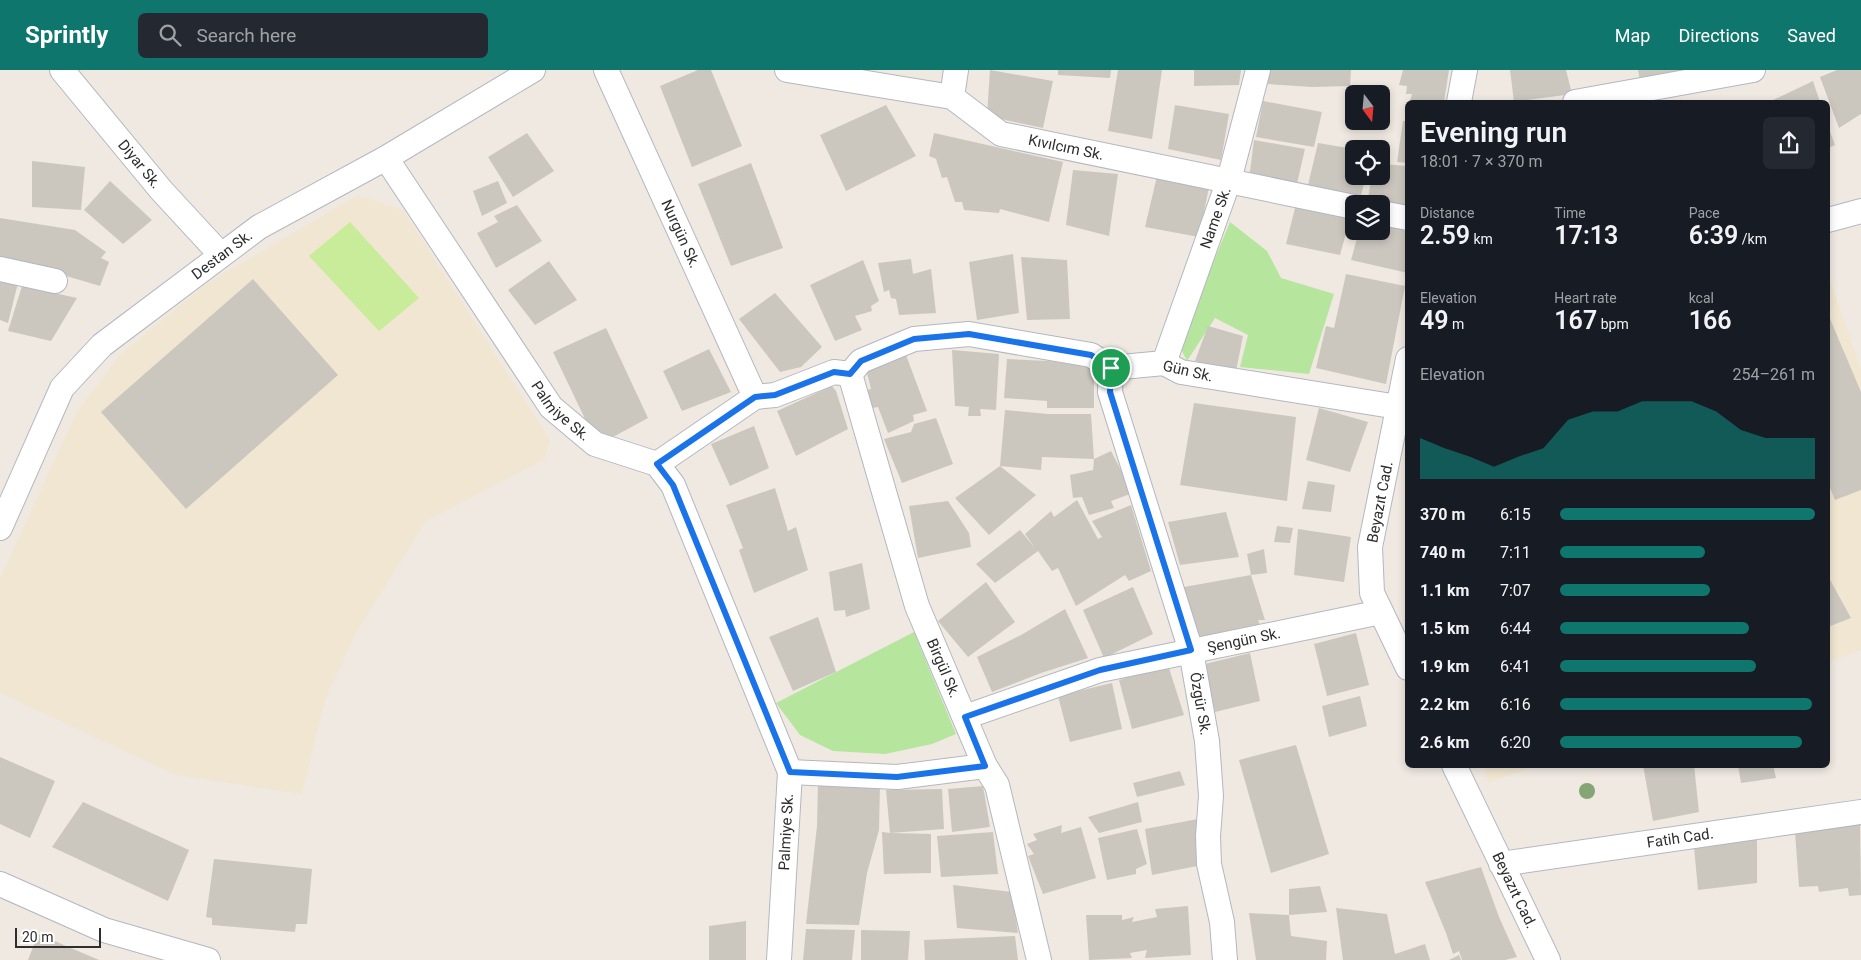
<!DOCTYPE html>
<meta charset="utf-8">
<style>
:root{--surface:#171b24;--page:#242831;--text:#f1f3f6;--muted:#9ea1a6;--accent:#0f766e}
body{margin:0;font-family:Roboto,sans-serif;background:var(--page);color:var(--text);height:100vh;display:flex;flex-direction:column;font-size:19px;white-space:nowrap}
*{box-sizing:border-box;margin:0}
p{font-size:16px;color:var(--muted)}
.icon{flex:none;width:28px;height:28px;fill:none;stroke:currentColor;stroke-width:2;stroke-linecap:round;stroke-linejoin:round}
.map{position:relative;flex:1;overflow:hidden}
.sheet{position:absolute;left:1405px;top:30px;width:425px;height:668px;display:flex;flex-direction:column;background:var(--surface);border-radius:8px;box-shadow:0 2px 8px #0003}
.sheet>*{flex:none}
.needle{width:32px;rotate:164deg}
.fabs{position:absolute;left:1345px;top:15px;display:grid;gap:10px}
.fabs a{display:grid;place-items:center;width:45px;height:45px;border-radius:8px;background:var(--surface);box-shadow:0 2px 8px #0003;font-size:25px}
.scale{position:absolute;left:15px;bottom:12px;width:86px;box-sizing:border-box;padding-left:5px;border:2px solid #2e2e2e;border-top:0;font-size:14px;line-height:18px;white-space:nowrap;color:#2e2e2e;-webkit-text-stroke:4px #fff;paint-order:stroke}
.pin{position:absolute;display:grid;place-items:center;width:42px;height:42px;color:#fff;margin:-21px;border:2px solid #fff;border-radius:50%;box-shadow:0 1px 5px #0007}
.round{display:grid;place-items:center;flex:none;width:52px;height:52px;border-radius:8px;background:var(--page)}
.head{display:flex;align-items:center;justify-content:space-between;height:85px;padding:0 15px}
h1{font-size:28px;font-weight:600;line-height:38px}
.metrics{display:grid;grid-template-columns:repeat(3,1fr);gap:8px;height:85px;padding:5px 15px}
.metrics div{display:grid;align-content:center}
.metrics b{font-size:25px;font-weight:600}
.metrics small{font-size:14px;font-weight:400}
.metrics p{font-size:14px}
.chart{height:140px;padding:10px 15px}
.chart p{display:flex;justify-content:space-between}
.chart svg{width:100%;height:90px;margin-top:5px;fill:var(--accent);opacity:.7}
ul{padding:0 15px;list-style:none;font-size:16px}
li{display:grid;grid-template-columns:80px 60px 1fr;align-items:center;height:38px}
li i{height:12px;border-radius:6px;background:var(--accent)}
header{display:flex;align-items:center;gap:30px;box-sizing:border-box;height:70px;padding:0 25px;background:var(--accent);color:#fff}
header strong{font-size:24px}
nav{display:flex;gap:28px;margin-inline-start:auto;font-size:18px}
.search{width:350px;height:45px;background:var(--page);display:flex;align-items:center;gap:12px;box-sizing:border-box;padding:0 18px;border-radius:8px;color:var(--muted);font-size:19px}
.map>svg:first-child{display:block}
.education{fill:#f0e6d1}
.green{fill:#b6e59e}
.pitch{fill:#c9ec9a}
.building{fill:#cbc7bf}
.lines{fill:none;stroke-linecap:round;stroke-linejoin:round}
.street-casing{stroke:#b4b7c1;stroke-width:26}
.street{stroke:#fff;stroke-width:24}
.tree{fill:#84a574}
.route-casing{stroke:#fff;stroke-width:10}
.route{stroke:#1a73e8;stroke-width:6}
.labels{text-anchor:middle;stroke-width:4.5;stroke-linejoin:round;paint-order:stroke}
.street-label{font-size:15px;fill:#2e2e2e;stroke:#fff}
</style>
<header>
<strong>Sprintly</strong>
<div class="search"><svg class="icon" aria-label="search" viewBox="0 0 24 24"><circle cx="10" cy="10" r="6"/><path d="M15 15l6 6"/></svg>Search here</div>
<nav><a>Map</a><a>Directions</a><a>Saved</a></nav>
</header>
<div class="map">
<svg width="1861" height="890" viewBox="0 0 1861 890">
<rect width="100%" height="100%" fill="#efe9e1"/>
<path class="education" d="M358,125L403,140L550,370L545,389L426,451L357,561L325,629L302,724L176,705L0,623V509L76,343L121,284L206,214Z
M1828,205L1861,299V580L1828,592Z
M1485,695H1538L1488,713Z"/>
<path class="green" d="M1230,152L1267,181L1281,208L1334,224L1309,304L1240,297L1248,265L1215,248L1187,291L1179,275Z
M914,562L956,664L932,674L885,684L833,681L800,665L776,633Z"/>
<path class="pitch" d="M350,152L419,228L379,261L309,186Z"/>
<path class="building" d="M698,0H711L742,76L692,97L660,16Z
M990,0L1053,11L1043,58L987,46Z
M1058,0H1111L1110,8L1058,5Z
M1118,0H1162L1152,69L1108,61Z
M1194,0H1241L1239,15L1194,16Z
M1269,0H1351L1350,16L1312,17L1268,14Z
M1403,0H1449L1444,32L1410,31L1412,24H1406L1407,16L1399,15Z
M1510,0H1566L1572,24L1514,32Z
M1638,0H1688L1640,10Z
M1837,0H1861V44L1839,58L1820,7Z
M1813,11L1820,32H1768L1773,30Z
M1263,31L1322,42L1314,77L1256,67Z
M886,35L916,86L846,121L820,65Z
M1175,35L1229,44L1221,90L1168,79Z
M1403,51L1408,52V93L1397,92Z
M1828,56L1835,75L1828,78Z
M527,63L554,101L513,127L488,87Z
M934,63L1063,92L1049,152L1000,139L999,143L964,140L962,132H955L947,107L942,108L936,89L929,86Z
M1254,70L1305,79L1296,118L1249,109Z
M1318,73L1354,79V106H1366L1360,129L1307,119Z
M32,91L85,97L81,140L32,137Z
M751,93L783,178L731,196L698,114Z
M1381,94L1408,96V139L1381,134L1367,133L1372,106H1381Z
M1073,100L1118,104L1109,166L1066,155Z
M1157,106L1209,117L1199,167L1145,157Z
M110,111L152,150L123,174L84,140Z
M498,111L507,133L482,146L473,121Z
M1297,130L1352,142L1340,185L1286,174Z
M517,135L542,171L496,198L477,163L498,152L494,146Z
M0,148L75,160L106,182L101,188L109,192L100,216L63,205L0,193Z
M1381,148L1408,154V203L1351,190L1359,161H1381Z
M1013,184L1019,243L977,250L969,192Z
M1021,187L1067,190L1070,249L1027,250Z
M911,189L913,204L931,199L936,243L899,245L896,229L891,228L889,220L884,222L878,193Z
M863,190L879,231L871,236L872,241L855,246L862,260L835,271L810,215Z
M549,191L577,230L535,255L508,220Z
M1346,204L1405,216L1386,314L1316,298L1326,256L1334,258Z
M0,205L19,209L8,253L0,250Z
M253,209L338,305L186,439L101,342Z
M22,216L77,228L51,271L8,261Z
M775,223L822,277L801,297L780,302L739,249Z
M1828,244L1861,322V420L1835,430L1828,413Z
M1208,256L1243,266L1236,301L1195,291Z
M606,258L648,348L611,368L590,356L587,353L553,282Z
M709,279L731,322L682,341L663,301Z
M952,280L999,284L996,340L980,339L981,346H968L969,337L955,336Z
M906,285L927,341L913,345L914,351L888,363L878,337L872,338L867,320L871,319L865,295L884,288L885,294Z
M1007,289L1049,291L1094,297V338H1047V331L1004,328Z
M832,316L836,321L848,359L796,386L777,341Z
M1194,333L1296,347L1287,431L1180,415Z
M1319,338L1368,352L1350,402L1306,390Z
M1005,340L1048,344H1091L1094,389L1042,387L1041,400L1000,396Z
M936,348L953,394L902,413L884,369L911,362L914,354Z
M754,356L769,398L730,416L711,374Z
M1111,381L1133,423L1111,431L1114,438L1089,445L1082,427L1073,428L1070,405L1093,400L1094,389Z
M1000,396L1036,425L989,465L955,428Z
M1308,411L1335,415L1331,442L1302,439Z
M775,418L788,461L796,457L808,500L754,523L739,480L743,478L726,435Z
M1077,430L1098,469L1102,467L1092,451L1131,435L1151,501L1129,511L1125,505L1076,536L1058,498L1052,501L1038,481L995,513L976,494L1020,460L1035,478L1025,464L1051,441L1054,447Z
M948,431L969,463L971,477L918,488L909,436Z
M1226,442L1239,487L1180,495L1168,452Z
M1277,456L1293,458L1290,473L1274,472Z
M1298,459L1351,467L1344,512L1294,505Z
M1264,479L1267,503L1251,505L1247,484Z
M862,493L870,539L846,547L845,540L834,541L829,502Z
M1251,505L1265,550H1258L1260,555L1196,570L1184,517Z
M1828,506L1851,548L1828,557Z
M986,512L1015,552L968,587L938,551Z
M1133,517L1153,564L1104,588L1083,540Z
M1065,539L1088,588L1041,603L992,622L977,587L1021,565Z
M818,547L836,602L793,621L769,567Z
M1356,563L1369,615L1327,626L1314,574Z
M1250,583L1260,631L1215,642L1205,594Z
M1168,595L1184,645L1132,659L1119,610Z
M1112,613L1122,659L1070,672L1058,626Z
M1360,626L1367,656L1329,667L1322,636Z
M1296,675L1329,784L1271,803L1239,690Z
M0,687L55,711L30,768L0,754Z
M1643,695H1694L1699,742L1653,751Z
M1738,695H1773L1776,708L1741,713Z
M1180,701L1185,715L1137,727L1133,713Z
M818,712L880,715L879,760L867,803L859,855L806,854L817,756Z
M983,716L990,757L952,762L948,719Z
M942,719L944,759L890,763L931,764V803L884,804L882,762L890,763L886,720Z
M83,732L189,780L168,831L52,777Z
M1138,732L1142,752L1099,763L1088,747Z
M1198,749L1202,795L1152,805L1145,759Z
M1860,753L1861,825L1849,826L1848,818L1819,822L1818,816L1799,817L1795,762Z
M1062,755L1061,763L1081,757L1096,808L1043,824L1028,786L1034,784L1027,774L1037,770L1033,764Z
M1137,759L1147,794L1136,799V804L1107,810L1098,768Z
M993,762L998,804L941,807L937,766Z
M1757,769V813L1698,820L1694,777Z
M214,789L312,799L307,854H296L295,862L212,855V848L206,847Z
M1481,797L1499,847L1517,887L1505,890H1462L1459,881L1453,884L1446,863L1425,812Z
M953,815L1012,822L1018,863L957,858Z
M1320,816L1327,842L1289,845L1291,866L1327,871L1326,890H1256L1249,843L1289,845V819Z
M1188,836L1191,885L1145,888L1147,880L1130,883L1132,888L1089,890L1086,845H1122V850L1134,847L1132,852L1157,847L1155,839Z
M1336,838L1387,844L1395,884L1425,874L1430,890H1343Z
M746,851V890H709V856Z
M806,859L855,860L852,890H803Z
M861,860L910,861L908,890H861Z
M38,864L99,890H28Z
M1015,866L1018,890H925L924,870Z
M1459,885L1461,890H1449Z"/>
<g class="lines">
<g class="street-casing">
<g id="street">
<path id="s1" d="M62,0L161,120L221,185"/>
<path id="s2" d="M606,0L755,327"/>
<path id="s3" d="M787,0L952,27L1001,64L1354,137"/>
<path d="M952,27L956,0"/>
<path d="M1459,32L1465,0"/>
<path d="M1575,32L1753,0"/>
<path id="s4" d="M386,88L551,337L595,374L657,394L673,415L790,702L779,890"/>
<path d="M1381,143L1408,148"/>
<path d="M1828,150L1861,141"/>
<path d="M0,199L55,211"/>
<path d="M1408,289L1370,477L1372,523L1408,598"/>
<path id="s5" d="M1164,293L1229,110L1258,0"/>
<path id="s6" d="M1111,298L1110,322L1191,581L1207,671L1211,726L1208,766L1209,794L1222,852L1225,890"/>
<path id="s7" d="M850,304L917,536L985,696L997,715L1039,890"/>
<path d="M657,394L755,327L775,325L834,302L850,304L861,291L914,269L969,264L1091,285L1111,298L1164,293L1181,302L1398,337"/>
<path id="s8" d="M0,458L62,318L102,275L259,157L386,88L533,0"/>
<path id="s9" d="M965,647L1100,600L1381,542"/>
<path id="s10" d="M1454,695L1548,890"/>
<path d="M790,702L897,707L985,696"/>
<path id="s11" d="M1501,794L1861,742"/>
<path d="M0,814L104,860L208,890"/>
</g>
</g>
<use href="#street" class="street"/>
</g>
<circle class="tree" cx="1587" cy="721" r="8"/>
<g class="lines">
<g class="route-casing">
<path id="route" d="M969,264L1091,285L1111,298L1110,322L1191,580L1100,600L965,647L985,696L897,707L790,702L673,415L657,394L755,327L775,325L834,302L850,304L861,291L914,269Z"/>
</g>
<use href="#route" class="route"/>
</g>
<g class="labels">
<g class="street-label">
<text dy="5" stroke="none"><textPath href="#s3" startOffset="295">Kıvılcım Sk.</textPath></text>
<text dy="5" stroke="none"><textPath href="#s1" startOffset="122">Diyar Sk.</textPath></text>
<text dy="5" stroke="none"><textPath href="#s5" startOffset="154">Name Sk.</textPath></text>
<text dy="5" stroke="none"><textPath href="#s2" startOffset="180">Nurgün Sk.</textPath></text>
<text dy="5" stroke="none"><textPath href="#s8" startOffset="362">Destan Sk.</textPath></text>
<text transform="translate(1188 301) rotate(13)" y="5">Gün Sk.</text>
<text dy="5" stroke="none"><textPath href="#s4" startOffset="308">Palmiye Sk.</textPath></text>
<text transform="translate(1380 432) rotate(-79)" y="5">Beyazıt Cad.</text>
<text dy="5" stroke="none"><textPath href="#s9" startOffset="290">Şengün Sk.</textPath></text>
<text dy="5" stroke="none"><textPath href="#s7" startOffset="309">Birgül Sk.</textPath></text>
<text dy="5" stroke="none"><textPath href="#s6" startOffset="349">Özgür Sk.</textPath></text>
<text transform="translate(786 762) rotate(-87)" y="5">Palmiye Sk.</text>
<text dy="5" stroke="none"><textPath href="#s11" startOffset="181">Fatih Cad.</textPath></text>
<text dy="5" stroke="none"><textPath href="#s10" startOffset="139">Beyazıt Cad.</textPath></text>
</g>
</g>
</svg>
<div class="fabs">
<a><svg class="needle" viewBox="-14 -14 28 28"><path d="M0-13l5 13h-10z" fill="#e53935"/><path d="M0 13l5-13h-10z" fill="#9ea1a6"/></svg></a>
<a><svg class="icon" aria-label="locate" viewBox="0 0 24 24"><circle cx="12" cy="12" r="6"/><path d="M12 2v4M12 18v4M2 12h4M18 12h4"/></svg></a>
<a><svg class="icon" aria-label="layers" viewBox="0 0 24 24"><path d="M12 4l9 5-9 5-9-5zM3 14l9 5 9-5"/></svg></a>
</div>
<div class="scale">20 m</div>
<div class="pin" style="left:1111px;top:298px;background:#1e9e55"><svg class="icon" aria-label="arrive" viewBox="0 0 24 24"><path d="M6 21V4h12l-3 4 3 4H6"/></svg></div>
<section class="sheet">
<div class="head"><div><h1>Evening run</h1><p>18:01 · 7 × 370 m</p></div><a class="round"><svg class="icon" aria-label="share" viewBox="0 0 24 24"><path d="M12 15V3M7 8l5-5 5 5M5 13v7h14v-7"/></svg></a></div>
<div class="metrics">
<div><p>Distance</p><b>2.59<small> km</small></b></div>
<div><p>Time</p><b>17:13</b></div>
<div><p>Pace</p><b>6:39<small> /km</small></b></div>
</div>
<div class="metrics">
<div><p>Elevation</p><b>49<small> m</small></b></div>
<div><p>Heart rate</p><b>167<small> bpm</small></b></div>
<div><p>kcal</p><b>166</b></div>
</div>
<div class="chart"><p><span>Elevation</span>254–261 m</p>
<svg viewBox="0 0 160 44" preserveAspectRatio="none"><path d="M0 44V24L10 29L20 33L30 38L40 33L50 29L60 15L70 11L80 11L90 6L100 6L110 6L120 11L130 20L140 24L150 24L160 24V44z"/></svg>
</div>
<ul>
<li><b>370 m</b>6:15<i style="width:100%"></i></li>
<li><b>740 m</b>7:11<i style="width:57%"></i></li>
<li><b>1.1 km</b>7:07<i style="width:59%"></i></li>
<li><b>1.5 km</b>6:44<i style="width:74%"></i></li>
<li><b>1.9 km</b>6:41<i style="width:77%"></i></li>
<li><b>2.2 km</b>6:16<i style="width:99%"></i></li>
<li><b>2.6 km</b>6:20<i style="width:95%"></i></li>
</ul>
</section>
</div>
